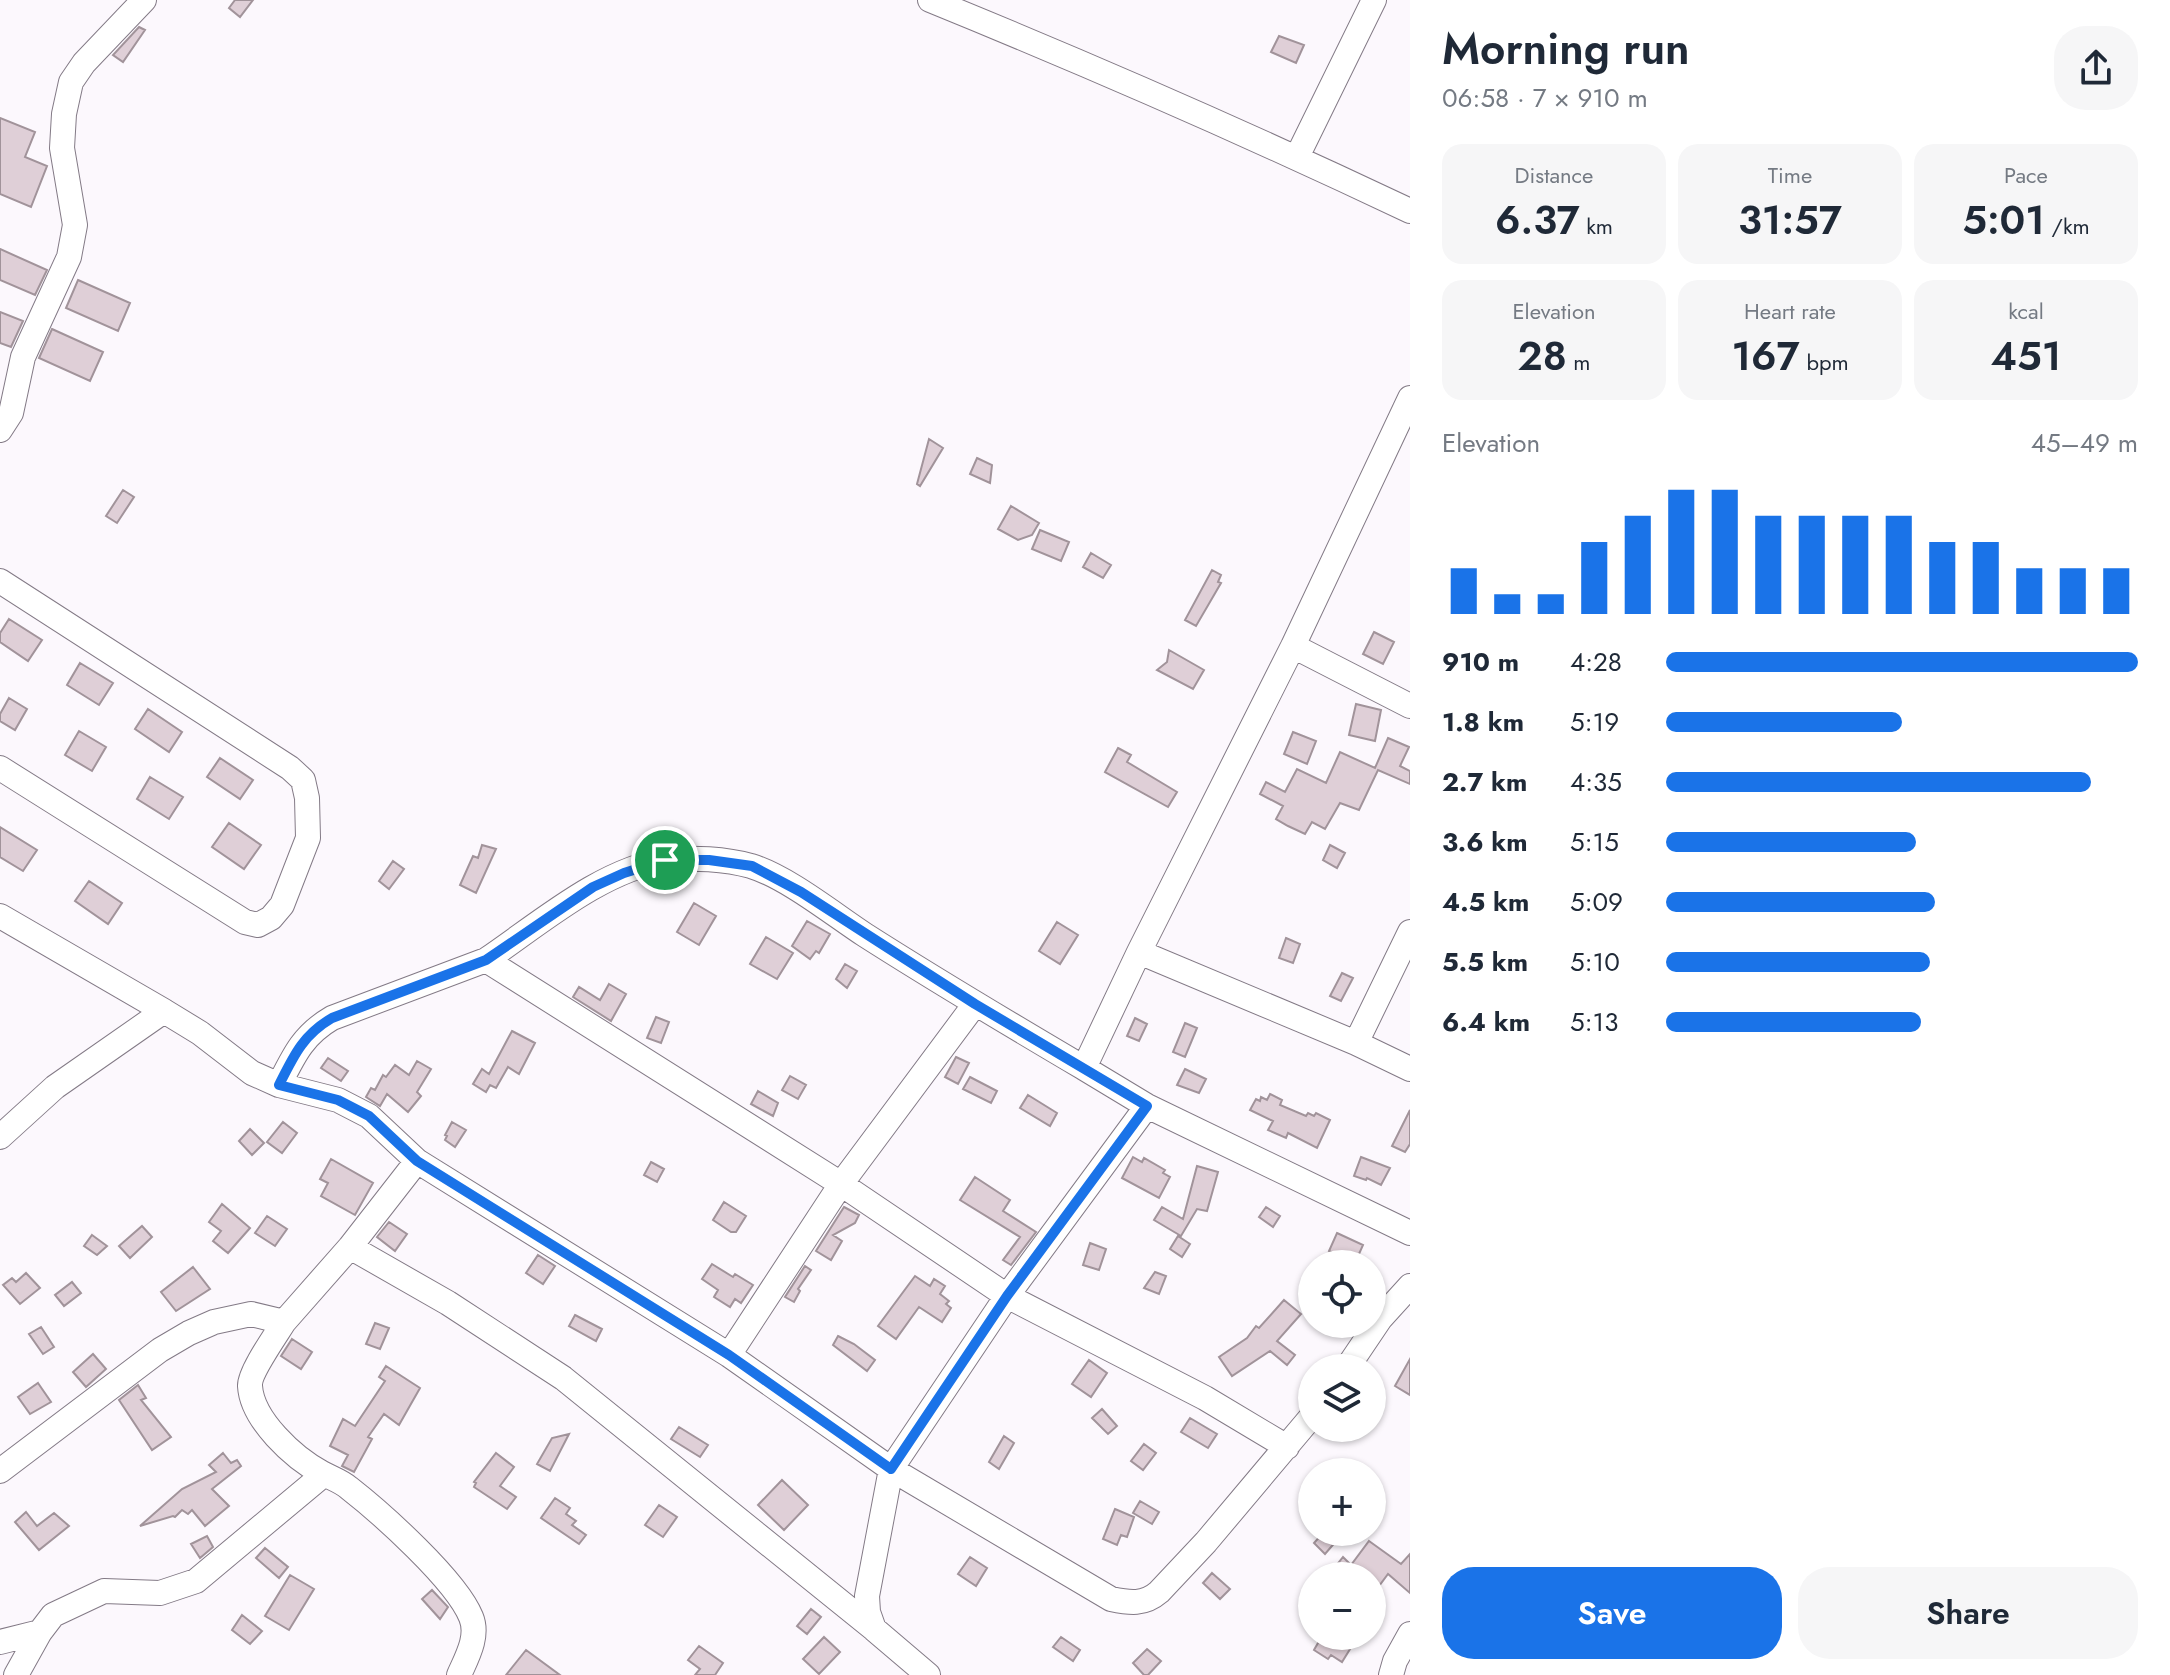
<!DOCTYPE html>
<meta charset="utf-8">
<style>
:root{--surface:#fff;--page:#f6f6f7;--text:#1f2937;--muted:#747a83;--accent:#1a73e8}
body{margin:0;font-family:Jost,sans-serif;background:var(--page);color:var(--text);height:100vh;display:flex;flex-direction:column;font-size:30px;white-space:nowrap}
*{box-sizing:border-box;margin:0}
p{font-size:26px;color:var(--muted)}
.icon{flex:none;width:44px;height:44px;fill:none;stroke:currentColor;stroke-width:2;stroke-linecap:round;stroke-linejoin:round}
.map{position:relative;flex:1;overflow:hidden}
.side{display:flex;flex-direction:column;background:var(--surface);width:760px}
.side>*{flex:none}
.buttons{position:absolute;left:1298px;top:1250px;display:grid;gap:16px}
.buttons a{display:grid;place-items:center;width:88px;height:88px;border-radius:50%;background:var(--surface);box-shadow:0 2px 6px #0004;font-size:40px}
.pin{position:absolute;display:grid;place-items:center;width:68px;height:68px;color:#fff;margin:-34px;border:4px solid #fff;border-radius:50%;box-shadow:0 2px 8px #0007}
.round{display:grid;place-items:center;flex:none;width:84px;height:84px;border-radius:32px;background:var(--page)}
.headline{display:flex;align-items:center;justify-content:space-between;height:136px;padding:0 32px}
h1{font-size:44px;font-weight:600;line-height:60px}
.stats{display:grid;grid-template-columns:repeat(3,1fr);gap:12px;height:136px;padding:8px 32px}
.stats div{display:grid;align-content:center;border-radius:20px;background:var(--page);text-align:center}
.stats b{font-size:40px;font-weight:600}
.stats small{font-size:22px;font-weight:400}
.stats p{font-size:22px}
.chart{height:224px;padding:16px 32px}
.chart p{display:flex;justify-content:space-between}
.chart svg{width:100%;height:144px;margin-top:8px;stroke:var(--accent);stroke-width:6}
.cta{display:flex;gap:16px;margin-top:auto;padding:16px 32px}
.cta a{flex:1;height:92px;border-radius:32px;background:var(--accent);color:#fff;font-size:32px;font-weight:600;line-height:92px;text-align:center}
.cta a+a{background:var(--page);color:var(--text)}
ul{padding:0 32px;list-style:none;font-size:26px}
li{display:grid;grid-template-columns:128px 96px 1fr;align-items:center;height:60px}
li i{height:20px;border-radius:10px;background:var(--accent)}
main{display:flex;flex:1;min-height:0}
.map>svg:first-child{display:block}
.building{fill:#dfcfd7;stroke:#a1939a;stroke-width:2}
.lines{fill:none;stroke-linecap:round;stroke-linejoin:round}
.minor-casing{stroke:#837a86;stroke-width:26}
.minor{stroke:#fff;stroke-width:24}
.route-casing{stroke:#fff;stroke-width:16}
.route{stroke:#1a73e8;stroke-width:10}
</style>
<main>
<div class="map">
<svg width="1410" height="1675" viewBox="0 0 1410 1675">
<rect width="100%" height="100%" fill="#fcf8fd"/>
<path class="building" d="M235,0H253L240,17L229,8Z
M139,27L145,30L123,62L113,55Z
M1279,36L1304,45L1296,63L1271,52Z
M0,118L35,132L25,157L47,166L31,207L0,194Z
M0,249L47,270L35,295L0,280Z
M78,280L130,303L118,331L66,308Z
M0,312L23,321L11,347L0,343Z
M52,329L103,352L90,381L39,358Z
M929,439L943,448L920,486L917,484Z
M977,458L992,465L990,483L970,474Z
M123,490L134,497L117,523L106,516Z
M1011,506L1039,523L1032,535L1018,540L998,529Z
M1040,530L1069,542L1061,561L1032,549Z
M1091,553L1111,565L1103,578L1083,567Z
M1212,570L1221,575L1218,582L1221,583L1196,626L1185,620Z
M9,619L42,640L28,661L0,642V633Z
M1374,632L1394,642L1383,664L1363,654Z
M1169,650L1204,670L1193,689L1157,670L1167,662Z
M80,663L113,683L99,705L67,685Z
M9,698L27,709L15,730L0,721V714Z
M1356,704L1381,710L1375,741L1349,735Z
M148,709L182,732L169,752L135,729Z
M79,731L106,747L92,771L65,755Z
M1293,732L1316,741L1307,764L1284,754Z
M1388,738L1409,747L1400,766L1410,771V784L1378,770L1359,810L1340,803L1325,829L1312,822L1305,834L1288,826L1276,819L1283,806L1260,794L1266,782L1285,792L1297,769L1326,783L1340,752L1375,768Z
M1118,748L1131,755L1127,762L1177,792L1168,807L1105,772Z
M220,758L253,780L240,799L207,777Z
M150,777L183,797L169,819L137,799Z
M229,823L261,845L244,869L212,847Z
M0,827L37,850L23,871L0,857Z
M482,845L496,849L476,893L460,885L473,856L478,858Z
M1330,845L1345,853L1337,868L1323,860Z
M393,861L404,869L389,889L379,881Z
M89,881L122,903L108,924L75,901Z
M694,903L716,916L699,945L677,932Z
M807,921L830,934L819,953L816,951L810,959L792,946Z
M1057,922L1078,935L1060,964L1039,951Z
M766,937L793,953L777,979L750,964Z
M1286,938L1300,944L1293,963L1279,958Z
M845,964L857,971L847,988L836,979Z
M1342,973L1353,978L1341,1001L1330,996Z
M609,984L626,994L611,1021L573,997L579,987L600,1000Z
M656,1017L669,1022L661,1043L647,1038Z
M1135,1018L1147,1024L1139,1041L1127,1036Z
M1185,1023L1197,1028L1185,1057L1173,1052Z
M512,1031L535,1043L519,1074L508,1067L496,1088L490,1085L486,1092L473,1084L482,1069L489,1074Z
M956,1057L969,1063L958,1084L945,1077Z
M328,1058L348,1071L341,1081L321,1068Z
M417,1061L431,1069L417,1092L421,1096L408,1112L387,1094L380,1106L366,1097L371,1088L375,1090L383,1075L386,1077L395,1065L409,1075Z
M1185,1069L1206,1079L1199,1093L1177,1085Z
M790,1076L806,1085L798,1099L782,1090Z
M970,1077L997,1091L991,1103L963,1089Z
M758,1091L778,1103L773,1116L751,1104Z
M1270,1094L1282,1100L1280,1105L1306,1116L1308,1113L1314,1116L1316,1113L1330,1120L1317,1148L1288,1133L1286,1138L1268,1130L1273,1121L1250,1110L1256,1099L1260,1101L1261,1097L1267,1100Z
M1028,1095L1057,1113L1050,1126L1020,1108Z
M1410,1110V1144L1405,1152L1392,1146Z
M283,1122L297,1133L282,1153L267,1142Z
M452,1122L466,1130L455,1147L445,1140L447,1136L445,1135Z
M250,1129L264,1143L252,1155L239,1141Z
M1133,1157L1142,1162L1144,1158L1165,1170L1163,1173L1170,1177L1159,1198L1122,1178Z
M1361,1157L1390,1168L1381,1185L1367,1178L1366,1180L1354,1176Z
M331,1159L373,1183L355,1215L321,1196L328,1183L320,1179Z
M651,1162L664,1169L657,1182L644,1175Z
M1197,1166L1218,1172L1207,1211L1197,1209L1181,1236L1154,1220L1162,1207L1183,1219Z
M975,1177L1010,1200L1003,1211L1036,1232L1011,1265L1003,1260L1020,1237L960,1200Z
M724,1202L746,1216L736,1232H731L713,1220Z
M222,1204L250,1228L228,1253L213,1241L221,1231L209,1222Z
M844,1207L859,1215L855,1223L833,1235L842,1241L831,1260L816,1251Z
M1266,1207L1280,1216L1273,1227L1259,1217Z
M267,1216L287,1229L275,1246L255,1233Z
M389,1222L407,1234L395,1251L377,1237Z
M142,1226L152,1237L130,1258L119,1246Z
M1337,1233L1363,1245L1355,1263L1329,1251Z
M92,1235L107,1246L97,1255L84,1246Z
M1178,1236L1190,1244L1182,1257L1170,1249Z
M1090,1243L1106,1249L1099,1270L1083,1265Z
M538,1255L555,1266L543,1284L526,1273Z
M712,1264L733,1277L735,1274L753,1285L741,1303L735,1299L730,1307L714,1297L718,1290L702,1279Z
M805,1266L811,1270L798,1289L800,1291L794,1302L785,1297Z
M193,1267L210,1289L176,1311L161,1292Z
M1155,1272L1166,1276L1159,1294L1144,1288Z
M26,1273L40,1288L20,1304L3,1285L12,1278L16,1282Z
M915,1276L930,1286L934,1279L945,1286L940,1294L949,1301L946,1304L951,1308L942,1322L919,1307L896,1339L878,1326Z
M72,1282L81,1293L64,1306L55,1295Z
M1284,1300L1301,1314L1277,1341L1295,1355L1287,1365L1270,1351L1232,1376L1219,1357L1247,1338L1256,1326L1259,1328Z
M575,1315L602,1329L596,1341L569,1326Z
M375,1323L389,1328L380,1349L366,1344Z
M41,1327L54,1347L43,1354L29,1334Z
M838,1336L854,1344L875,1360L867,1371L833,1345Z
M292,1339L312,1352L301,1369L281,1356Z
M93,1354L106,1369L86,1387L73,1372Z
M1410,1359V1395L1395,1386Z
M1089,1360L1107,1373L1091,1397L1072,1384Z
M386,1366L420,1388L399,1425L384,1414L368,1437L372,1439L354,1472L342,1466L348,1455L330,1446L343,1419L355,1426L385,1381L379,1377Z
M38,1383L51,1402L30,1414L18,1397Z
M138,1385L146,1398L141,1400L171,1437L152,1450L119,1400Z
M1102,1409L1117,1426L1108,1434L1092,1418Z
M1190,1418L1217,1434L1208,1448L1181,1432Z
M679,1427L708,1445L700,1457L671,1439Z
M569,1434L550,1471L537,1464L552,1438Z
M1004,1436L1014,1443L999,1469L989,1462Z
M1144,1444L1156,1453L1143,1470L1131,1461Z
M223,1453L231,1463L237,1460L241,1466L212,1489L229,1506L205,1526L192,1510L188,1514L182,1510L175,1517L173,1516L140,1526L182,1489L216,1472L209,1465Z
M496,1453L514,1467L500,1486L516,1497L507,1509L474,1487L476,1483L474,1482Z
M782,1480L808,1505L784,1530L758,1505Z
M555,1498L570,1508L566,1514L576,1521L572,1525L586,1535L579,1544L541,1518Z
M1140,1501L1159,1512L1152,1524L1133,1513Z
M659,1505L677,1517L663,1537L645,1525Z
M1115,1509L1134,1517L1127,1537L1121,1535L1117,1545L1103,1539Z
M26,1512L37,1526L54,1513L69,1526L39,1550L15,1522Z
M1324,1532H1330L1338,1539L1325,1554L1314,1543Z
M207,1536L213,1547L200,1558L191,1544Z
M1369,1541L1401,1564L1410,1554V1593L1388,1574L1379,1586L1372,1581V1576H1365L1354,1568L1350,1576H1328L1343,1557L1351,1565Z
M265,1548L288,1567L279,1578L256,1558Z
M970,1557L987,1568L976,1586L958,1574Z
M1212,1573L1230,1589L1220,1599L1203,1583Z
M290,1575L314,1589L289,1630L265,1616Z
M432,1590L448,1607L440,1619L422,1599Z
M811,1609L821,1617L807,1634L797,1626Z
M242,1615L262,1631L250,1644L232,1630Z
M1322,1636H1348L1355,1641L1342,1662L1331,1655L1328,1659L1314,1650Z
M824,1637L840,1652L819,1674L803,1659Z
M1061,1637L1080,1650L1073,1661L1053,1647Z
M699,1646L723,1663L715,1675H695L700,1669L688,1660Z
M1147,1649L1161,1661L1148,1675H1144L1133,1663Z
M526,1650L560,1675H506Z"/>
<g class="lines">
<g class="minor-casing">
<path id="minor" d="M930,0C1092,66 1252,136 1410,211
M1297,157L1374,0
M1410,398L1293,646L1139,952L1084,1068L1147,1106L1410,1233
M0,430L11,413L23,357L69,257L75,225L62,148L64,114L71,82L84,63L144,0
M0,581L290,768L303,780L307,798L308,838L282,905L271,918L258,925L245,922L0,768
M1293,646L1410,706
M0,916L164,1011L200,1033L252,1073L279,1085L338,1100L369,1116L417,1161L729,1355L891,1469L1111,1599C1130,1603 1144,1605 1159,1592L1206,1542L1312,1416
M1139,952L1356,1043L1410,1069
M486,960C538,925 602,869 666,860C692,857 726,859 751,866C787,877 833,914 865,935C937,981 1011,1025 1084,1068
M1356,1043L1410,932
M279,1085C294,1055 303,1035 332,1018L486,960L841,1184L1007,1296L1205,1398L1287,1447
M0,1137L55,1087L164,1011
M350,1247L448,1303L563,1378L874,1629L928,1675
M284,1322C276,1335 249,1373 250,1386C252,1420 294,1458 322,1473C331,1478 341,1481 349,1488C381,1513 456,1580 471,1617C479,1636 467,1657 459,1675
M729,1355L841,1184L975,1004
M1347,1368L1380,1319L1410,1286
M0,1471L160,1350L189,1333L214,1322L251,1314L284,1322L350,1247L417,1161
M874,1629L868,1612L867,1596L891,1469L1007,1296L1147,1106
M0,1642L40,1632
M16,1675L40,1632L53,1615L104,1591L160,1593L196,1581L323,1475
M1391,1675L1395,1661L1410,1634"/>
</g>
<use href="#minor" class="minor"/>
</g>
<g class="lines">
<g class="route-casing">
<path id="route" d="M665,860H709L752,866L801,892L975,1004L1147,1106L1007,1296L891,1469L729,1355L417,1161L369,1116L338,1100L279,1085C294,1055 303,1035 332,1018L486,960L593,887L624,873Z"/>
</g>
<use href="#route" class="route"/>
</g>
</svg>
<div class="buttons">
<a><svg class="icon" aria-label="locate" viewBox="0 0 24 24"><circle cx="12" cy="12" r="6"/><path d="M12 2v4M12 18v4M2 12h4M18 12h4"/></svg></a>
<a><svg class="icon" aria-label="layers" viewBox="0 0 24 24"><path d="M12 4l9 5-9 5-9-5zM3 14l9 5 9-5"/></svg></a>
<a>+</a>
<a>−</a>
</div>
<div class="pin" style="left:665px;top:860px;background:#1e9e55"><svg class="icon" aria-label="arrive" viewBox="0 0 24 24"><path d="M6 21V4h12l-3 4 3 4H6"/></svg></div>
</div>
<section class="side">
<div class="headline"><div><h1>Morning run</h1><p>06:58 · 7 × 910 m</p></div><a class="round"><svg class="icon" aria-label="share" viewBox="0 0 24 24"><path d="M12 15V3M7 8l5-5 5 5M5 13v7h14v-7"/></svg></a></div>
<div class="stats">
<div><p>Distance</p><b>6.37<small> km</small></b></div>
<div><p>Time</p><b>31:57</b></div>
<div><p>Pace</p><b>5:01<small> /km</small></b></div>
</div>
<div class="stats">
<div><p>Elevation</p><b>28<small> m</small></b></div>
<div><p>Heart rate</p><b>167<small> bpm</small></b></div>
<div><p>kcal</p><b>451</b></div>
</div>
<div class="chart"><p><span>Elevation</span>45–49 m</p>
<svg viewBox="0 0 160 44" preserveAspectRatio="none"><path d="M5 44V30M15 44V38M25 44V38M35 44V22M45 44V14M55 44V6M65 44V6M75 44V14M85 44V14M95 44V14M105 44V14M115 44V22M125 44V22M135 44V30M145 44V30M155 44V30"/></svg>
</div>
<ul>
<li><b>910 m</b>4:28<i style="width:100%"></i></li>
<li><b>1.8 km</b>5:19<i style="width:50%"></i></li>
<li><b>2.7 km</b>4:35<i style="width:90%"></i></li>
<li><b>3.6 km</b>5:15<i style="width:53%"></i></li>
<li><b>4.5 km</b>5:09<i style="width:57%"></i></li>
<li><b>5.5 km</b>5:10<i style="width:56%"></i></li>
<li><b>6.4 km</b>5:13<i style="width:54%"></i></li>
</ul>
<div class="cta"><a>Save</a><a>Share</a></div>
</section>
</main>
